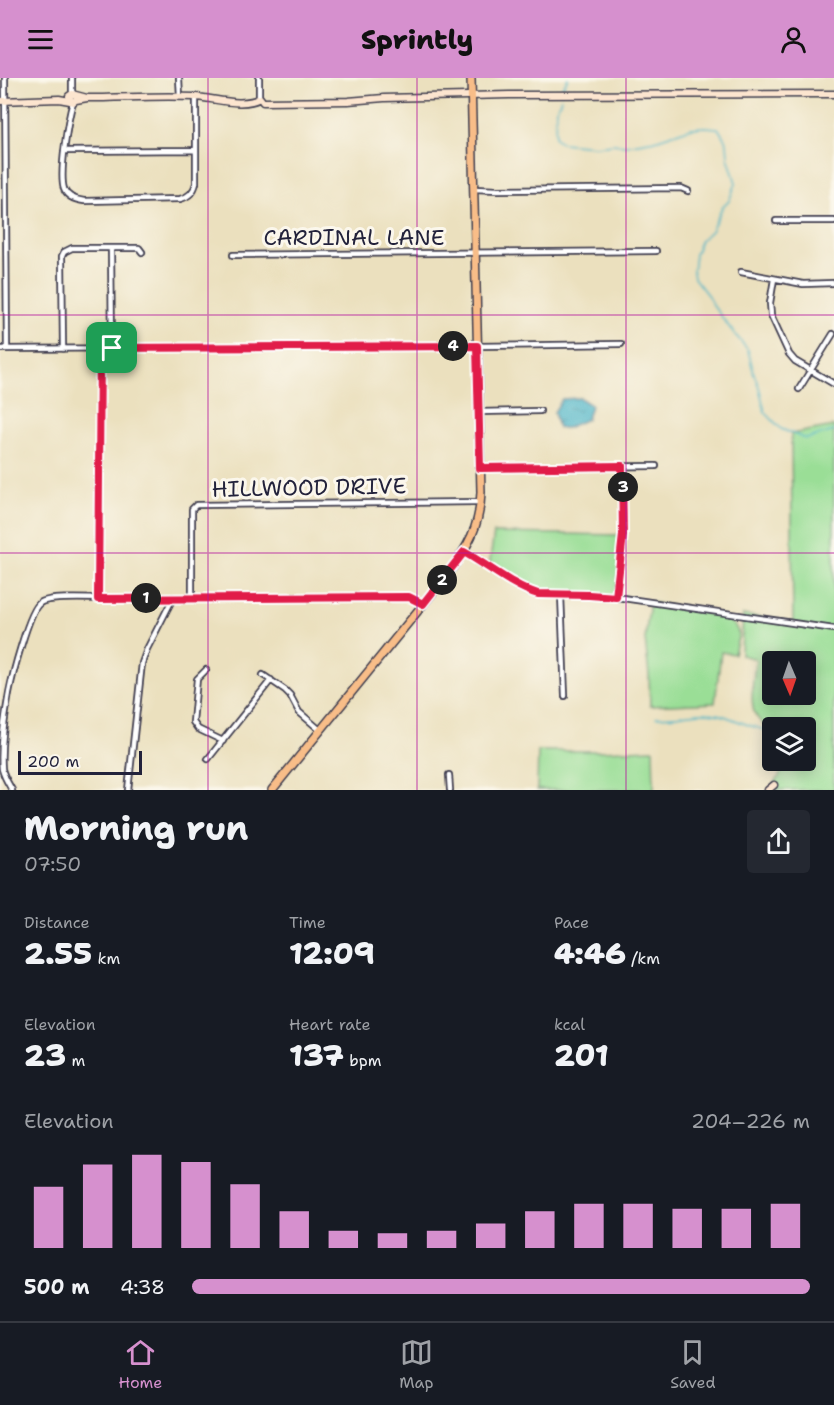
<!DOCTYPE html>
<meta charset="utf-8">
<style>
:root{--surface:#171b24;--page:#242831;--text:#f1f3f6;--muted:#9ea1a6;--line:#363941;--accent:#d690ce}
body{margin:0;font-family:"Shantell Sans",sans-serif;background:var(--page);color:var(--text);height:100vh;display:flex;flex-direction:column;font-size:22px;white-space:nowrap}
*{box-sizing:border-box;margin:0}
p{font-size:20px;color:var(--muted)}
.icon{flex:none;width:33px;height:33px;fill:none;stroke:currentColor;stroke-width:2;stroke-linecap:round;stroke-linejoin:round}
.map{position:relative;height:712px;overflow:hidden}
.drawer{display:flex;flex-direction:column;background:var(--surface);flex:1}
.drawer>*{flex:none}
.needle{width:39px;rotate:178deg}
.tools{position:absolute;left:762px;top:573px;display:grid;gap:12px}
.tools a{display:grid;place-items:center;width:54px;height:54px;border-radius:6px;background:var(--surface);box-shadow:0 3px 15px #0003;font-size:30px}
.scale{position:absolute;left:18px;bottom:15px;width:124px;box-sizing:border-box;padding-left:6px;border:3px solid #22223b;border-top:0;font-size:16px;line-height:21px;white-space:nowrap;color:#22223b;-webkit-text-stroke:4px #fbf7ec;paint-order:stroke}
.pin{position:absolute;display:grid;place-items:center;width:51px;height:51px;color:#fff;margin:-26px;border-radius:12px;box-shadow:0 3px 9px #0006}
.km{position:absolute;width:30px;height:30px;margin:-15px;border-radius:50%;background:#222;color:#fff;font-size:16px;line-height:30px;text-align:center}
.round{display:grid;place-items:center;flex:none;width:63px;height:63px;border-radius:6px;background:var(--page)}
.summary{display:flex;align-items:center;justify-content:space-between;height:102px;padding:0 24px}
h1{font-size:33px;font-weight:800;line-height:45px}
.figures{display:grid;grid-template-columns:repeat(3,1fr);gap:9px;height:102px;padding:6px 24px}
.figures div{display:grid;align-content:center}
.figures b{font-size:30px;font-weight:800}
.figures small{font-size:16px;font-weight:400}
.figures p{font-size:16px}
.chart{height:168px;padding:12px 24px}
.chart p{display:flex;justify-content:space-between}
.chart svg{width:100%;height:108px;margin-top:6px;stroke:var(--accent);stroke-width:6}
ul{padding:0 24px;list-style:none;font-size:20px}
li{display:grid;grid-template-columns:96px 72px 1fr;align-items:center;height:45px}
li i{height:15px;border-radius:8px;background:var(--accent)}
header{display:flex;justify-content:space-between;align-items:center;height:78px;padding:0 24px;background:var(--accent);color:#111;font-size:27px;font-weight:800}
.menu{display:flex;justify-content:space-around;align-items:center;height:84px;border-top:2px solid var(--line);background:var(--surface);font-size:16px;color:var(--muted)}
.menu a{display:grid;justify-items:center;gap:3px}
.menu .current{color:var(--accent)}
.map>svg:first-child{display:block}
.park{fill:#9ade96;stroke:#5e8068;stroke-width:1.5;fill-rule:evenodd}
.water{fill:url(#water-ripples);stroke:#366b81;stroke-width:1.5}
.lines{fill:none;stroke-linecap:round;stroke-linejoin:round}
.stream{stroke:#49b4c7;stroke-width:1.5}
.street-casing{stroke:#403e4f;stroke-width:8}
.secondary-casing{stroke:#403e4f;stroke-width:9}
.primary-casing{stroke:#403e4f;stroke-width:10}
.street{stroke:#fff;stroke-width:4.5}
.secondary{stroke:#fce5cf;stroke-width:6}
.primary{stroke:#f8bd88;stroke-width:7}
.route-casing{stroke:#fff;stroke-width:12}
.route{stroke:#e11d48;stroke-width:8}
.grid{fill:none;stroke:#b5179e;stroke-width:1.5;stroke-opacity:0.55}
.labels{text-anchor:middle;stroke-width:6;stroke-linejoin:round;paint-order:stroke}
.street-label{font-size:22px;fill:#22223b;stroke:#fbf7ec}
</style>
<header><svg class="icon" aria-label="menu" viewBox="0 0 24 24"><path d="M4 6h16M4 12h16M4 18h16"/></svg>Sprintly<svg class="icon" aria-label="person" viewBox="0 0 24 24"><circle cx="12" cy="8" r="4"/><path d="M4 21q1-7 8-7t8 7"/></svg></header>
<div class="map">
<svg width="834" height="712" viewBox="0 0 834 712">
<defs>
<pattern id="water-ripples" width="26" height="14" patternUnits="userSpaceOnUse" patternTransform="scale(1.5)"><rect width="26" height="14" fill="#49b4c7"/><path d="M2 4q2-2 4 0t4 0M15 11q2-2 4 0t4 0" fill="none" stroke="#3c92a3"/></pattern>
</defs>
<rect width="100%" height="100%" fill="#fbf7ec"/>
<filter id="ink" filterUnits="userSpaceOnUse"><feTurbulence type="fractalNoise" baseFrequency=".0167" numOctaves="2"/><feDisplacementMap in="SourceGraphic" scale="12" xChannelSelector="R" yChannelSelector="G"/><feConvolveMatrix kernelMatrix="1 2 1 2 8 2 1 2 1" color-interpolation-filters="sRGB"/></filter>
<filter id="wash" filterUnits="userSpaceOnUse"><feTurbulence type="fractalNoise" baseFrequency=".008" numOctaves="4" result="noise"/><feDisplacementMap in="SourceGraphic" scale="24" xChannelSelector="R" yChannelSelector="G"/><feGaussianBlur stdDeviation="1.35" result="paint"/><feColorMatrix in="noise" values="0 0 0 0 0 0 0 0 0 0 0 0 0 0 0 0 0 1.4 0 .05"/><feComposite in="paint" operator="in"/></filter>
<g filter="url(#wash)">
<rect width="100%" height="100%" fill="#ebe0be"/>
<path class="park" d="M834,348V712H774V707L786,686V683L806,682V650H772V654C766,650 759,643 755,636C749,625 754,594 756,581L741,577L743,537L793,544L791,356ZM772,584H806V616H772Z
M494,455L623,457L616,519L533,515L489,489Z
M650,524L720,538C730,542 735,546 739,556L734,576L721,574L715,625L650,628L649,597L645,561Z
M653,671L654,712H537L538,673H599Z"/>
<path class="water" d="M580,320L591,327L587,341L567,350H558L554,334L562,321Z"/>
<g class="lines">
<path class="stream" d="M561,15V12L568,0
M561,20V24L556,31L555,60L562,65L595,68L614,66L626,67L655,62L691,50L705,49L718,50L727,65L728,79L736,105L729,123L722,130L711,153L701,162L695,176L693,194L694,200L708,218L714,229L733,254L748,272L754,296L759,309L765,334L781,351L806,361L834,353
M656,639C662,638 669,639 675,638C690,636 705,633 721,637C737,642 750,649 766,652"/>
</g>
</g>
<g filter="url(#ink)">
<g class="lines">
<g class="street-casing">
<path id="street" d="M5,0L7,271
M72,0V13L74,17
M179,0L180,19
M259,0V20
M73,24C68,40 59,96 64,111C67,119 76,122 84,123L180,121C189,119 194,114 196,105V19
M64,73L196,72
M474,111L498,112L681,110L688,113
M776,143H834
M111,170L112,270
M233,177L656,173
M741,194L803,206L834,205
M774,201L770,225L771,237L789,276L795,283L834,306
M0,271L477,268L621,266
M63,271L62,178L64,174L72,170H139L142,174
M799,311L833,256
M478,334L540,333
M480,390L656,388
M464,474L513,505L533,515L539,516L589,517L616,519L834,551
M561,517L565,618
M192,519V431L196,427L480,424
M616,519L623,457L622,388
M98,521L100,270
M206,592L197,601L193,644L198,651L223,663
M263,597L285,612L290,617L299,634L320,652
M208,681L271,602
M449,697L450,712
M12,712C8,705 4,699 2,691C0,667 5,639 9,615C12,599 29,532 40,525C49,518 95,521 108,521C208,520 308,519 409,519L423,526
M128,712L142,585L147,571L173,520"/>
</g>
<g class="secondary-casing">
<path id="secondary" d="M87,20L72,16L69,18L71,23L73,24L76,22L87,20C123,20 159,17 195,19C214,20 243,30 260,20L263,24L348,23L384,20L509,17L834,16
M0,23L59,21L70,23
M768,712L774,707"/>
</g>
<g class="primary-casing">
<path id="primary" d="M272,712L447,497C468,469 480,449 481,414L471,0"/>
</g>
<use href="#street" class="street"/>
<use href="#secondary" class="secondary"/>
<use href="#primary" class="primary"/>
</g>
</g>
<g class="lines" filter="url(#ink)">
<g class="route-casing">
<path id="route" d="M477,268L480,390L622,388L623,457L616,519L589,517L538,516C514,509 487,487 464,474L423,526L409,519L98,521L100,270Z"/>
</g>
<use href="#route" class="route"/>
</g>
<path class="grid" d="M208,0V712M417,0V712M626,0V712M0,237H834M0,475H834"/>
<g class="labels">
<g class="street-label">
<text x="354" y="167">CARDINAL LANE</text>
<text transform="translate(309 409) rotate(-1)" y="8">HILLWOOD DRIVE</text>
</g>
</g>
</svg>
<div class="tools">
<a><svg class="needle" viewBox="-14 -14 28 28"><path d="M0-13l5 13h-10z" fill="#e53935"/><path d="M0 13l5-13h-10z" fill="#9ea1a6"/></svg></a>
<a><svg class="icon" aria-label="layers" viewBox="0 0 24 24"><path d="M12 4l9 5-9 5-9-5zM3 14l9 5 9-5"/></svg></a>
</div>
<div class="scale">200 m</div>
<div class="pin" style="left:112px;top:270px;background:#1e9e55"><svg class="icon" aria-label="arrive" viewBox="0 0 24 24"><path d="M6 21V4h12l-3 4 3 4H6"/></svg></div>
<b class="km" style="left:146px;top:520px">1</b>
<b class="km" style="left:442px;top:502px">2</b>
<b class="km" style="left:623px;top:409px">3</b>
<b class="km" style="left:453px;top:268px">4</b>
</div>
<section class="drawer">
<div class="summary"><div><h1>Morning run</h1><p>07:50</p></div><a class="round"><svg class="icon" aria-label="share" viewBox="0 0 24 24"><path d="M12 15V3M7 8l5-5 5 5M5 13v7h14v-7"/></svg></a></div>
<div class="figures">
<div><p>Distance</p><b>2.55<small> km</small></b></div>
<div><p>Time</p><b>12:09</b></div>
<div><p>Pace</p><b>4:46<small> /km</small></b></div>
</div>
<div class="figures">
<div><p>Elevation</p><b>23<small> m</small></b></div>
<div><p>Heart rate</p><b>137<small> bpm</small></b></div>
<div><p>kcal</p><b>201</b></div>
</div>
<div class="chart"><p><span>Elevation</span>204–226 m</p>
<svg viewBox="0 0 160 44" preserveAspectRatio="none"><path d="M5 44V19M15 44V10M25 44V6M35 44V9M45 44V18M55 44V29M65 44V37M75 44V38M85 44V37M95 44V34M105 44V29M115 44V26M125 44V26M135 44V28M145 44V28M155 44V26"/></svg>
</div>
<ul>
<li><b>500 m</b>4:38<i style="width:100%"></i></li>
</ul>
</section>
<nav class="menu">
<a class="current"><svg class="icon" aria-label="home" viewBox="0 0 24 24"><path d="M3 11l9-7 9 7M6 9v11h12V9"/></svg>Home</a>
<a><svg class="icon" aria-label="map" viewBox="0 0 24 24"><path d="M3 6l6-2 6 2 6-2v14l-6 2-6-2-6 2zM9 4v14M15 6v14"/></svg>Map</a>
<a><svg class="icon" aria-label="saved" viewBox="0 0 24 24"><path d="M7 4h10v16l-5-4-5 4z"/></svg>Saved</a>
</nav>
